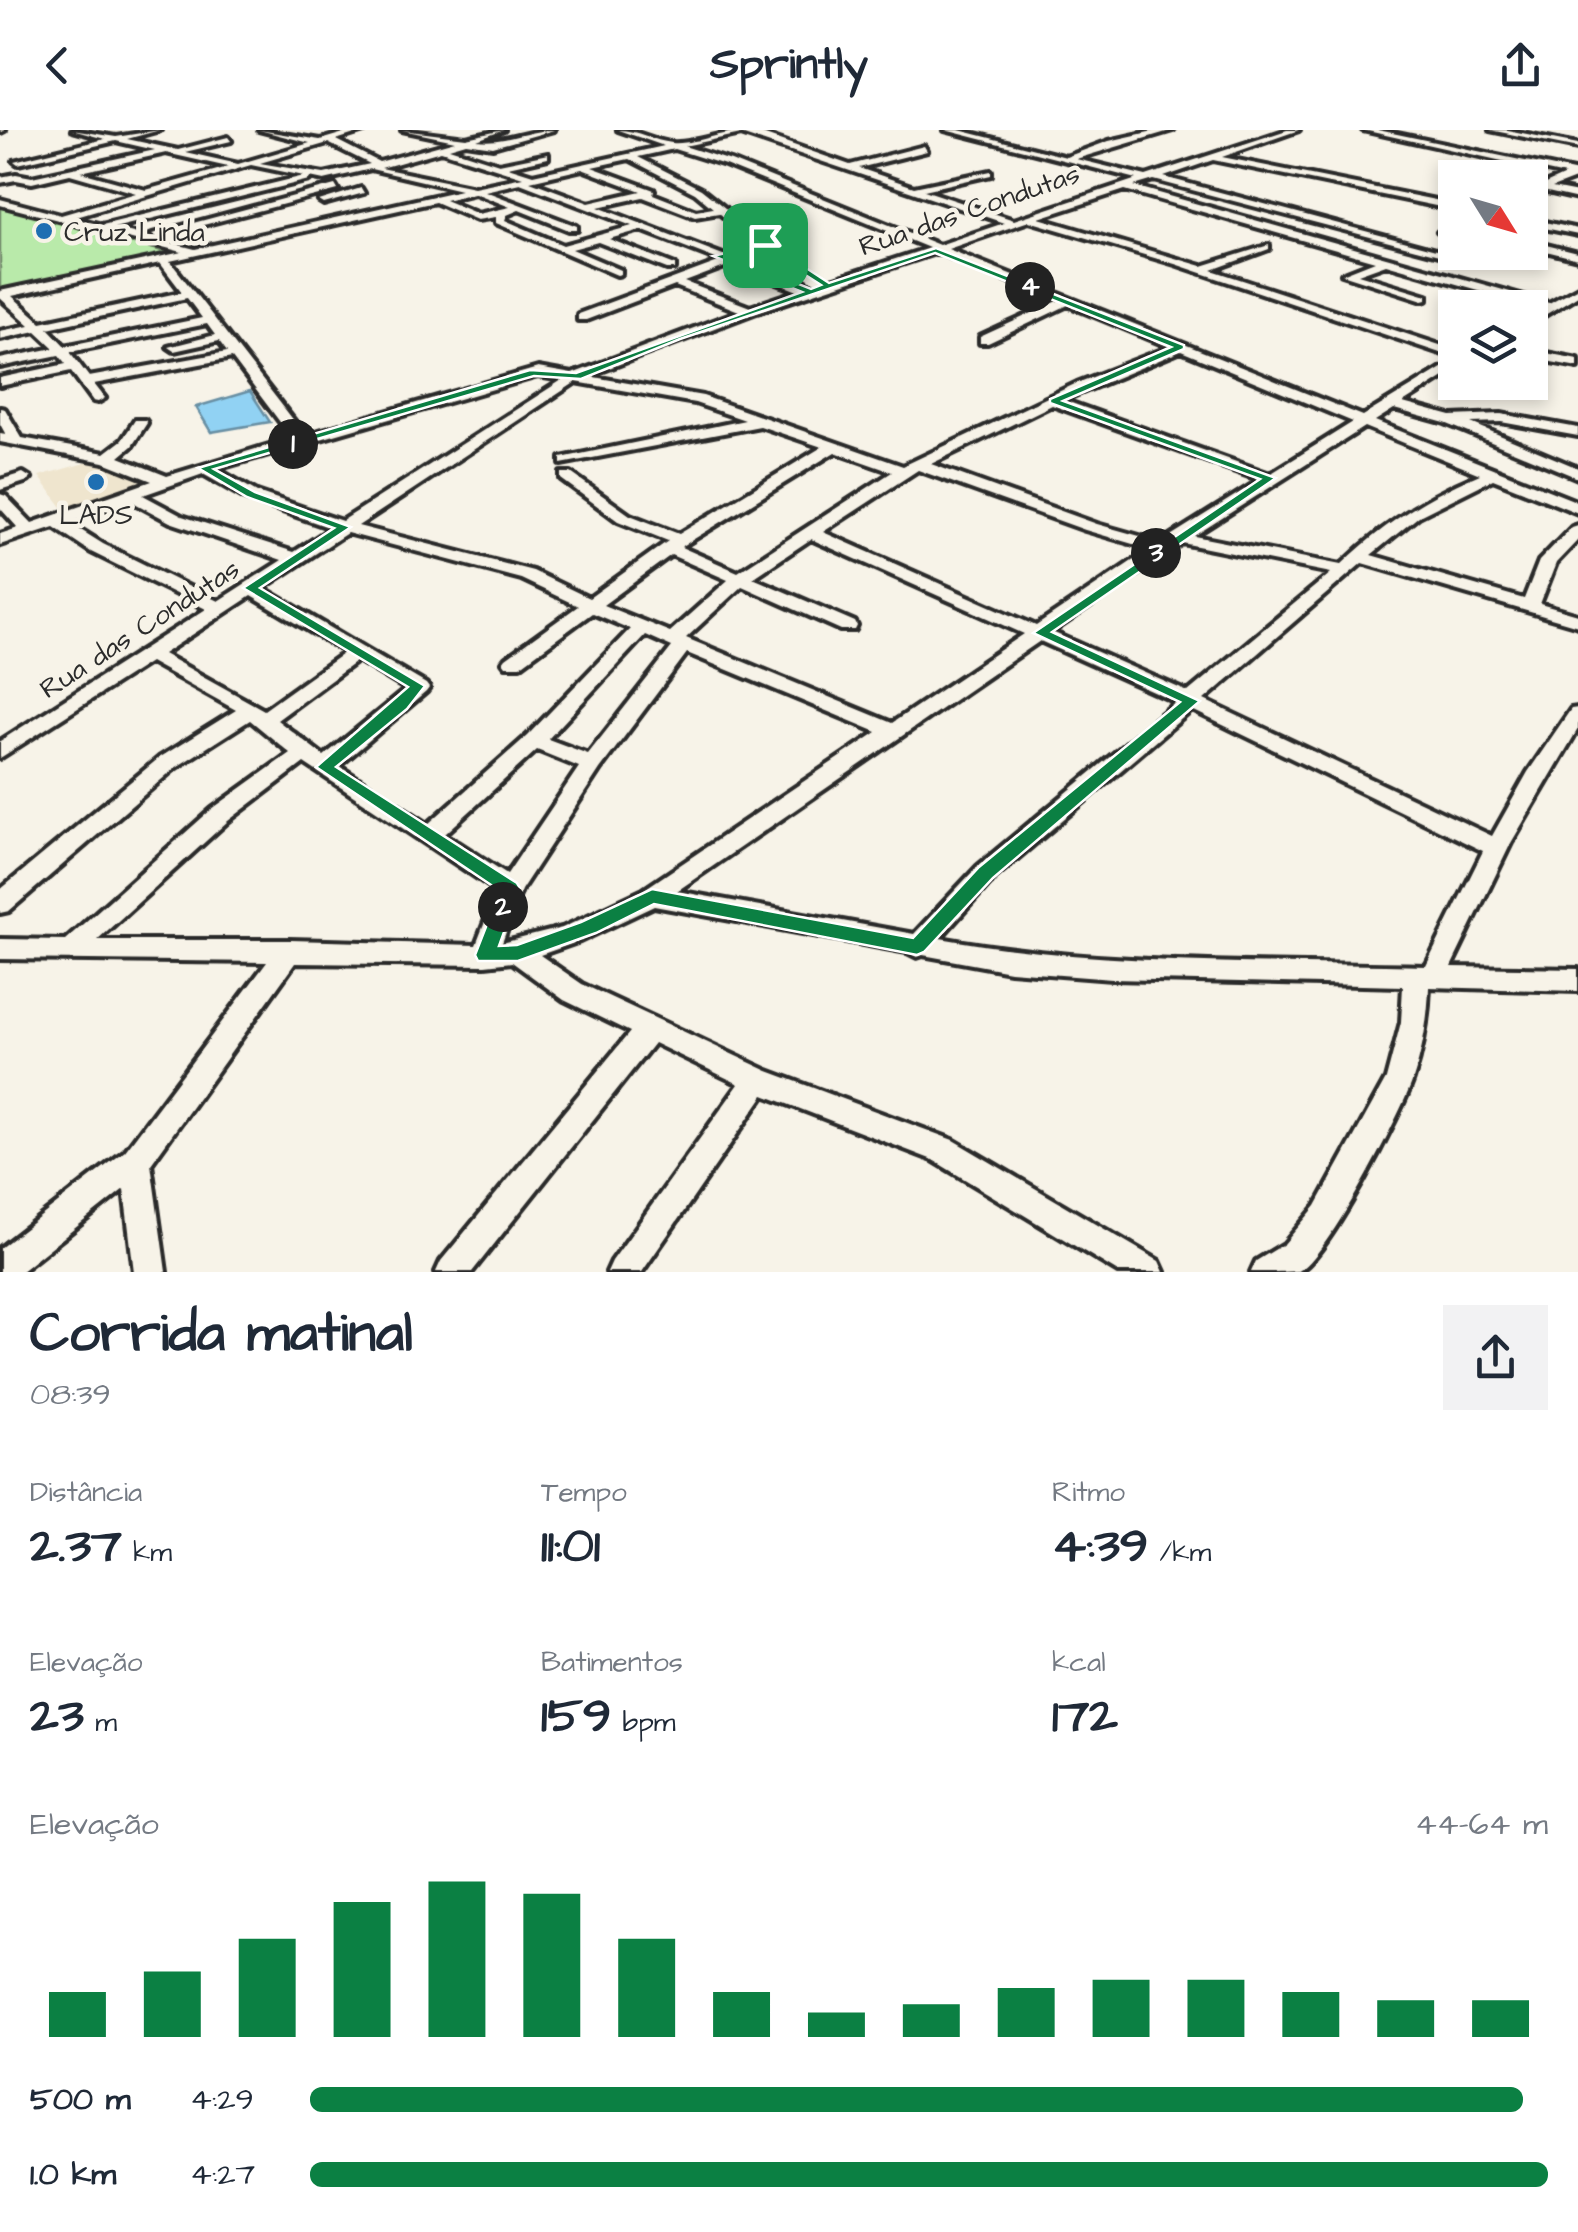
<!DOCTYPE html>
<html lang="pt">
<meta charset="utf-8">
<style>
:root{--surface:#fff;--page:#f2f2f3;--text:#1f2937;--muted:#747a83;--accent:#0b8043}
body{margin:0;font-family:"Architects Daughter",sans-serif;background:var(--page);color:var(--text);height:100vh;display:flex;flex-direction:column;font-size:38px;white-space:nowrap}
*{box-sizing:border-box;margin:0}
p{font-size:32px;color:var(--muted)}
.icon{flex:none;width:55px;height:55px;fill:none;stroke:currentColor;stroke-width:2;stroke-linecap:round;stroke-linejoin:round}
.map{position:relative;height:1142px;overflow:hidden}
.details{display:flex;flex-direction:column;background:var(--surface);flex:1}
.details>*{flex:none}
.needle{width:65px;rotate:127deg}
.tools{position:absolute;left:1438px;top:30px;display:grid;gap:20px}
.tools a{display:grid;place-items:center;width:110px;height:110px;border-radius:0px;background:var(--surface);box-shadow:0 5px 15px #0003;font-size:50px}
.pin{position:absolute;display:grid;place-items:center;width:85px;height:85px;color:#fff;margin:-42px;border-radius:20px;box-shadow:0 5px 15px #0006}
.km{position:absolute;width:50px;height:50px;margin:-25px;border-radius:50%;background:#222;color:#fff;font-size:28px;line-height:50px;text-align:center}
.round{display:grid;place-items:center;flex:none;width:105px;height:105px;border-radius:0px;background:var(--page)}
.overview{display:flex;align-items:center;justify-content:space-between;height:170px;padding:0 30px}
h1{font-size:55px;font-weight:700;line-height:75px}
.metrics{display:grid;grid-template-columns:repeat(3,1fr);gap:15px;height:170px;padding:10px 30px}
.metrics div{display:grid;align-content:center}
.metrics b{font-size:50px;font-weight:700}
.metrics small{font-size:28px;font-weight:400}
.metrics p{font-size:28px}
.chart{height:280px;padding:20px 30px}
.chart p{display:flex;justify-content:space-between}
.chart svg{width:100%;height:180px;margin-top:10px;stroke:var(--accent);stroke-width:6}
ul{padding:0 30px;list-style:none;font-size:32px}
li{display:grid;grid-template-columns:160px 120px 1fr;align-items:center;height:75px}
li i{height:25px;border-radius:12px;background:var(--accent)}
header{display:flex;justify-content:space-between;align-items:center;height:130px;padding:0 30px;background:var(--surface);font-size:45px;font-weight:700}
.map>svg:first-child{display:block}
.built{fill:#efe5ce}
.green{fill:#b9eaaa;stroke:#728a6a;stroke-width:2.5}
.water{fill:#91d2f3;stroke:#688fa3;stroke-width:2.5}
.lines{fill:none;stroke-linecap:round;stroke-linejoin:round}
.minor-casing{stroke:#2b2b2b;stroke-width:8}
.minor{fill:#f7f3e8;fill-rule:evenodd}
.route{fill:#0b8043;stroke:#fff;stroke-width:2.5;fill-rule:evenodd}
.poi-dot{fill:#1f6fb2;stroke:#f7f3e8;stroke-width:4}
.labels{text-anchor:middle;stroke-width:9;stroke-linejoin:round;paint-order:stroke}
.far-street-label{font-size:28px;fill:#2b2b2b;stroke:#f7f3e8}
.far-poi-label{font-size:28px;fill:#2b2b2b;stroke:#f7f3e8;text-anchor:start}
</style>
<header><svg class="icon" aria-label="back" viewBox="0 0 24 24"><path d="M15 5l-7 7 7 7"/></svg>Sprintly<svg class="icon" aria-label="share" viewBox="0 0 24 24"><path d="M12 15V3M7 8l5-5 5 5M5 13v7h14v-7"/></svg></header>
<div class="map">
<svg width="1578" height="1142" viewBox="0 0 1578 1142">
<rect width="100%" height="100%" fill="#f7f3e8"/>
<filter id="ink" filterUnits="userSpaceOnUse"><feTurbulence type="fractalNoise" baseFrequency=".01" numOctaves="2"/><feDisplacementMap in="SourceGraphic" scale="20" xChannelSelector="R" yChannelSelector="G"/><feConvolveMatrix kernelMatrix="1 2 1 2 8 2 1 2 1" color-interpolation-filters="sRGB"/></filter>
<g filter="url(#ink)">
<path class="built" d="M106,327L153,354L67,384L39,346Z"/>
<path class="green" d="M4,77L169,123L0,161V78Z"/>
<path class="water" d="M250,261L270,292L211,302L196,277Z"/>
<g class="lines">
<g class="minor-casing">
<path id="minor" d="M0,0H5L1,2Z
M72,0L116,7L160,0L127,9L178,20L228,7L231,11L185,22L238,34L310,13L259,0L320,10L354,0H367L336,10L379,32L455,11L402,0L466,8L504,0L477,10C504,14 527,0 554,0L493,17L466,13L449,18L499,34L548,24V28L508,37L533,45L664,16L618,0C638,0 653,11 672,13C695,15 726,0 751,0L850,35L924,16L927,21L859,38L914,57L991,41V45L924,60L1014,90L1137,49L945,0H959L1066,27L1109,11L1158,0H1173L1076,29L1146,46L1287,0H1299L1222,27L1455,74V80L1213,30L1164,47L1473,130V134L1154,50L1134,56L1549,173L1578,157V165L1530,194V185L1541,178L1386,134L1358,144L1427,165V169L1423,170L1342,144L1375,131L1125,60L1039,88L1202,136L1269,115V119L1212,140L1455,220V228L1175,134L1029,91L948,119L1363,286L1455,230V240L1403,273L1451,286L1501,284L1578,298V306L1501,292L1471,293L1578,338V348L1445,293L1394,279L1375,291L1578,372V383L1493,349L1419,386L1371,425L1524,469L1539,431L1572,397L1578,395V410L1556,433L1540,474L1578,485V496L1362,433L1204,570L1492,706L1528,642L1571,579L1578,578V599L1511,713L1451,837L1578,839V861L1429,857C1428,888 1423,919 1413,949C1403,980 1325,1132 1298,1141C1285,1142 1265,1142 1251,1142L1256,1131L1284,1114L1316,1076L1386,949L1401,892L1403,856L1112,849L1010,841L923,825L917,827L907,822L654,776L580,811L540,825L582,854L768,941L953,1010L1159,1131L1164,1142H1118L933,1030L764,965L642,1142H607L612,1131L739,954L654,913L472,1142H436L441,1131L630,902L564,870L512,832L485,835L295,833L151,1034L166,1142H134L124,1059L20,1142H0V1118L125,1021L267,832L0,829V809L65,810L212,679L290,623L250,590L175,638L9,781L0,783V760L159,628L236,580L150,532L0,628V611L206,479L91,422L54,397L0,415V404L18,398L0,378V364L6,366L32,393L152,351L104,332L0,312V304L6,305L0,294V278L5,279L22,308L105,323L122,310L135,290H145L147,293L132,316L119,327L167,346L292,308L232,228L94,254L105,268L98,272L93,271L71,241L0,256V248L66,234L59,225L0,237V229L54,218L36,201L0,209V201L30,195L0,168V161L182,122L0,75V69L61,85L136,63L70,44L32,53L16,50L0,53V47L16,44L32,47L155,20L116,11L18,34L14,31L105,9ZM741,4L1004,93L939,115L731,31L684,16ZM328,13L370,34L324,44L260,33ZM674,19L725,35L929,118L828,151L769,113L701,59L638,27ZM441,21L523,47L474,57L381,38ZM166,23L228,37L146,60L81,42ZM629,29L695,63L713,78L696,81L653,64L654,60L592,37ZM251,35L304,46L102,95L73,88ZM371,39L461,60L195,119L114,98L309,50L310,47L324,50ZM582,39L641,61L589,73L530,51ZM520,53L632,96L563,115L505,90L507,85L519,80L569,100H577V96L485,61ZM474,63H475L510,77L478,84L445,70ZM643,67L695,87L719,83L761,117L818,155L809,158L598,77ZM435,72L477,90L496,87V93L617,145L621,144V140L572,119L598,112L667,139H675V135L609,109L641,100L721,131L578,184V190H586L675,156L739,181L572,244L538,238L305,305L170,131ZM938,122L1058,171L980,207V213H988L1068,175L1170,217L1077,253L903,336L703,266L588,246L754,183ZM160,133L182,162L41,192L12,166ZM730,135L798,161L750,177L685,152ZM187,168L202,188L65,216L48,198ZM207,194L215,205L168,217L174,221L219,211L227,222L89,247L70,222ZM1181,221L1353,292L1270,344L1063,270ZM538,246L562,250L342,391L257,362L217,339ZM576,252L695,273L745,290L566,327L561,328V334L760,296L822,317L679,404L630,385L571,343H561V349L618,391L668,411L589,468L533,441L358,396ZM1052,275L1260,350L1161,412L1097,394L931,334ZM1365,297L1480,344C1427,366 1382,395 1341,435L1194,406ZM835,322L892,342L738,442L681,417ZM918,340L1085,400L1150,419L1036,496L823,402ZM203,344L245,368L331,398L294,422L182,386L143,365ZM129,370L170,392L282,430L218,471L103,414L68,392ZM347,403L521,449L578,476L506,528L503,532L506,536H520L592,483L630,499L527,606L428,694L339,636L426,562L429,558L426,554L263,458ZM811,409L1024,504L892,593L686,508L742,456L841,500H855L857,496L855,492L753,448ZM1182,413L1331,443L1188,562L1052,502ZM671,425L728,450L670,502L603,475ZM251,466L345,522L264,580L163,524ZM645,505L672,517L588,624L548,609ZM1040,511L1176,572L978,736L914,804L677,761ZM687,523L877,602L643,760L562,798L502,813L521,760L600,639ZM358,530L406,559L324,626L277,590ZM1192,580L1483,721L1426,836C1264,832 1100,837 940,808L994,748ZM537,620L579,637L507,744L445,704ZM304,633L497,761L476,815L290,810H97L228,691Z
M1363,0H1378L1578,42V48L1552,58L1578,63V69L1543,61L1530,67V61L1565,45Z
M1490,0H1507L1578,14V18Z
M335,55L338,60L157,107L152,104Z
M361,58L364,63L324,74L319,71Z
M1530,89L1578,99V105L1530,95Z
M1455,93V100L1443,105L1438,102Z
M1530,111L1578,123V129L1530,117Z
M1530,220L1578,229V237L1530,228Z
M23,343L31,348L28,351L0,360V350Z"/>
</g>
<use href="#minor" class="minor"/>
</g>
</g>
<path class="route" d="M768,113L829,153L936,118L1184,215V219L1063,271L1276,348L1052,502L1200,571L993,748L924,822L917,825L654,774L596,803L518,831H478L475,825L500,761L316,637L408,557L243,458L334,398L247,367L198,338L530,240L576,243L802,162L713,126ZM763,118L821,155L811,159L727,126ZM935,123L1171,217L1050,269V273L1260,349L1033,503L1180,572L979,737L913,808L652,759L581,792L517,815L499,816L520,758L517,753L336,637L407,579L425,556L260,458L351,397L255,362L214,339L534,246L581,249L680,209Z"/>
<g class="poi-dot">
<circle cx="44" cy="101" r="10"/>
<circle cx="96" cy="352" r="10"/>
</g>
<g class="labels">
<g class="far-street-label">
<text transform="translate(969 79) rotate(-19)" y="10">Rua das Condutas</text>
<text transform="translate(139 498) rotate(-33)" y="10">Rua das Condutas</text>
</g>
<g class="far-poi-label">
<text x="64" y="111">Cruz Linda</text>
<text x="96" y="394" text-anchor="middle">LADS</text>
</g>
</g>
</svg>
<div class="tools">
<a><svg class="needle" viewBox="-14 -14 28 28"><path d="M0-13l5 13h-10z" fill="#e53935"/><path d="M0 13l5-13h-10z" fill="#747a83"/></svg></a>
<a><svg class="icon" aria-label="layers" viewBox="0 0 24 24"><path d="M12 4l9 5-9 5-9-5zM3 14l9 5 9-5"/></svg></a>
</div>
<div class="pin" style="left:765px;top:115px;background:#1e9e55"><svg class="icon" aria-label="arrive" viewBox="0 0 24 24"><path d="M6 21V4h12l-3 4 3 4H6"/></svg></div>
<b class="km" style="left:293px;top:314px">1</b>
<b class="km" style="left:503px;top:777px">2</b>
<b class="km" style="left:1156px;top:423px">3</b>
<b class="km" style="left:1030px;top:157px">4</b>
</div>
<section class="details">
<div class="overview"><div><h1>Corrida matinal</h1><p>08:39</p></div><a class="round"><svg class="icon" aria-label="share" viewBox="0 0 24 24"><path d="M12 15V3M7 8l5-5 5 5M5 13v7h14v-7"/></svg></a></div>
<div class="metrics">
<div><p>Distância</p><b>2.37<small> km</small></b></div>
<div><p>Tempo</p><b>11:01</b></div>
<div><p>Ritmo</p><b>4:39<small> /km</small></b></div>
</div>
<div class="metrics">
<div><p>Elevação</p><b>23<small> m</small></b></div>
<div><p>Batimentos</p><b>159<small> bpm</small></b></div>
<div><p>kcal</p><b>172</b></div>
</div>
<div class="chart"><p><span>Elevação</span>44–64 m</p>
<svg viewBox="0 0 160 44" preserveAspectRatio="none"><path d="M5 44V33M15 44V28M25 44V20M35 44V11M45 44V6M55 44V9M65 44V20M75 44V33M85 44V38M95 44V36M105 44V32M115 44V30M125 44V30M135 44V33M145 44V35M155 44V35"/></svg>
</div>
<ul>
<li><b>500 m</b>4:29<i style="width:98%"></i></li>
<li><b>1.0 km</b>4:27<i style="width:100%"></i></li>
</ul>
</section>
